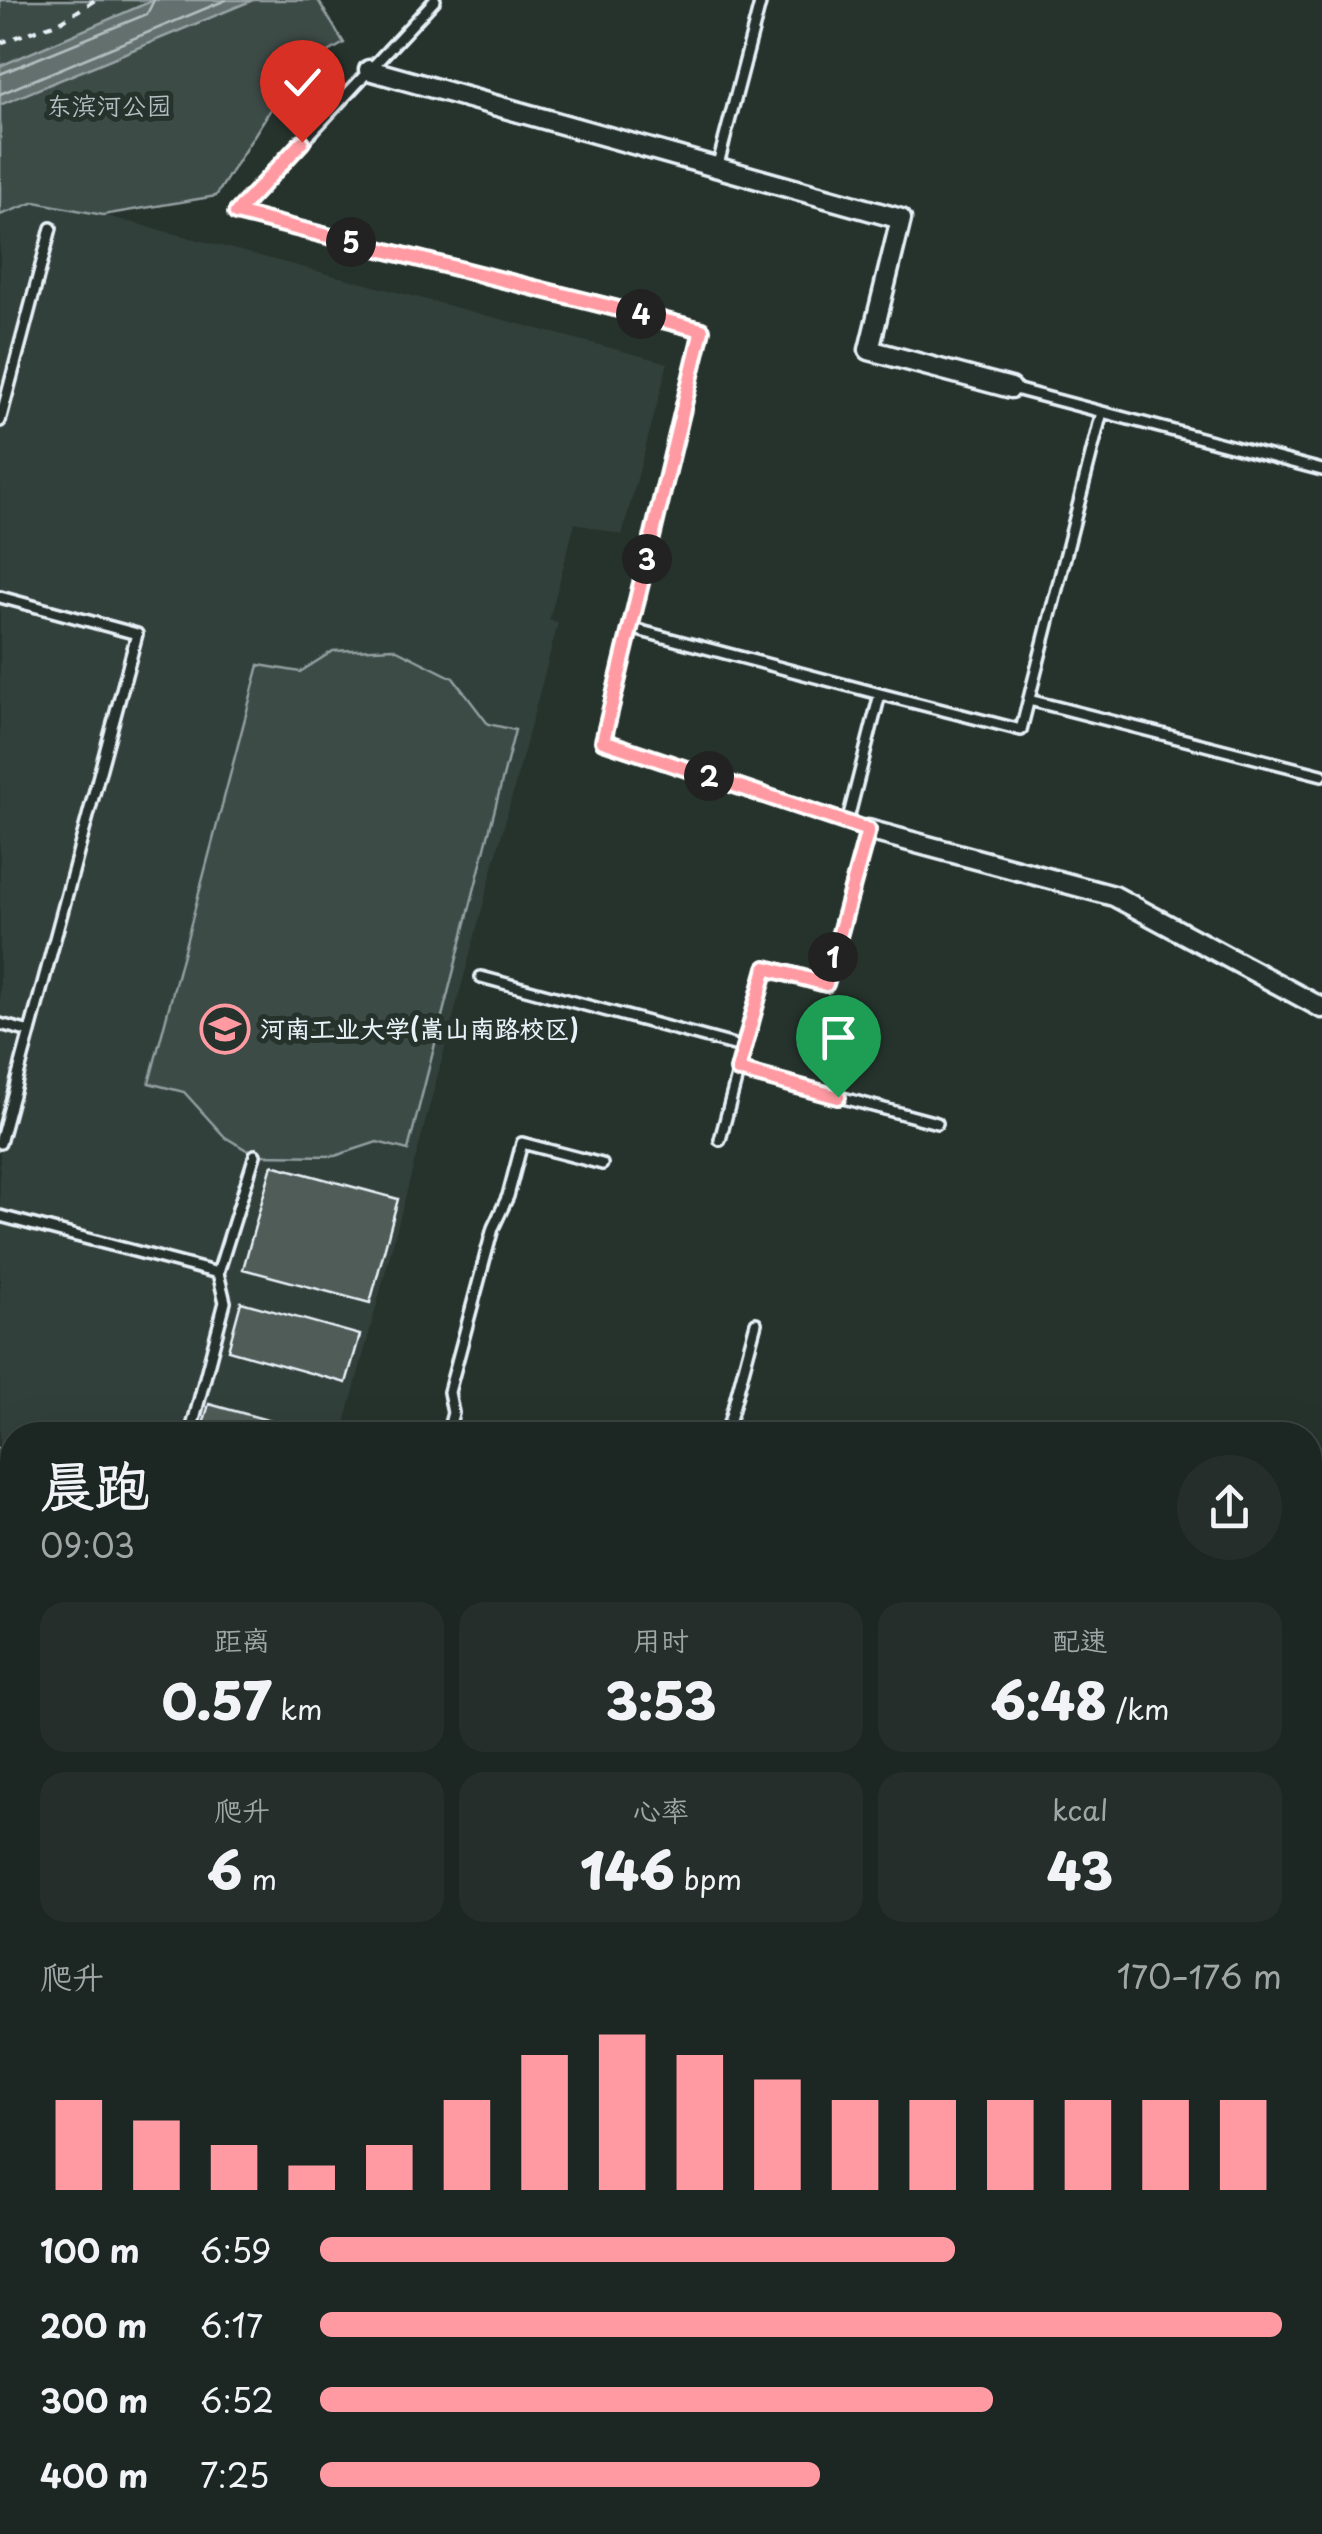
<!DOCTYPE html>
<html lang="zh">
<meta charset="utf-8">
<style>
:root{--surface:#1c2622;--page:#252e2a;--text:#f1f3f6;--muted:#a0a5a5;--line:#3a4340;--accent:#ff9aa2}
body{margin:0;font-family:"Playpen Sans","LXGW WenKai TC",sans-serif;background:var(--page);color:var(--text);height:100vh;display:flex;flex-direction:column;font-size:38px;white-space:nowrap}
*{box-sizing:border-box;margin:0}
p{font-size:32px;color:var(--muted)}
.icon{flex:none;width:55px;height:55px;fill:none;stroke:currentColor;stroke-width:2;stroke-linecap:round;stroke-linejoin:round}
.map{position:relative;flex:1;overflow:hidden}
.details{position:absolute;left:0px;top:1422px;width:1322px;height:1112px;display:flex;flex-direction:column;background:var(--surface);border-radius:40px 40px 0 0;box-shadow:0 10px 40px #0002,0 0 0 2px var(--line)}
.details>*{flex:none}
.pin{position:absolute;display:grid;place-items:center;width:85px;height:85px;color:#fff;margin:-102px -42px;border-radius:50% 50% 50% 0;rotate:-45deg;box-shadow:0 0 10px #0007}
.pin .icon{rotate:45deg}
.km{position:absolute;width:50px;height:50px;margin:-25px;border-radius:50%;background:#222;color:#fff;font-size:28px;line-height:50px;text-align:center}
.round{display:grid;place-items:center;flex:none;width:105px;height:105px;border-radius:52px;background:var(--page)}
.summary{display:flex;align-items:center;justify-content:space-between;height:170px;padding:0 40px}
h1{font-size:55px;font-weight:800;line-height:75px}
.figures{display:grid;grid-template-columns:repeat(3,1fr);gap:15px;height:170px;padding:10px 40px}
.figures div{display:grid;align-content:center;border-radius:25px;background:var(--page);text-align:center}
.figures b{font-size:50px;font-weight:800}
.figures small{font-size:28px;font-weight:400}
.figures p{font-size:28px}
.chart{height:280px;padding:20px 40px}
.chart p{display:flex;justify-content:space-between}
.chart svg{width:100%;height:180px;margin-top:10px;stroke:var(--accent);stroke-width:6}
ul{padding:0 40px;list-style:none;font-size:32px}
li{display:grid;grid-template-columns:160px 120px 1fr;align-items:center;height:75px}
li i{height:25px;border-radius:12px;background:var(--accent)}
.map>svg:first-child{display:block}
.built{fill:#333f3a}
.green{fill:#3e4b47;stroke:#939ea0;stroke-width:2.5}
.water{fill:#636f6d;stroke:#98a3a5;stroke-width:2.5}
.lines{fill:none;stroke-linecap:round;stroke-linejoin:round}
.shore{stroke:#b3bdc0;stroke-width:2.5}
.building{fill:#505c59;stroke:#e8f1f8;stroke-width:2.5}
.lane-casing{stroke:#e8f1f8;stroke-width:16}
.street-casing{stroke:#e8f1f8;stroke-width:25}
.secondary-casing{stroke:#e8f1f8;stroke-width:32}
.path{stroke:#e8f1f8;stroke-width:4;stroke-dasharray:8 8;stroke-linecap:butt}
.lane{stroke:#26332d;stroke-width:9}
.street{stroke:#26332d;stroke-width:18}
.secondary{stroke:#26332d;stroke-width:25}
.route-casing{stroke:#fff;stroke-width:20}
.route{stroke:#ff9aa2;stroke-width:12}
.labels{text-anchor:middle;stroke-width:10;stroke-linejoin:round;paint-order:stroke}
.park-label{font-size:25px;fill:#b5bfc3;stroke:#26332d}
.poi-label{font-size:25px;font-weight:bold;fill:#e8f1f8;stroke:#26332d;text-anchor:start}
</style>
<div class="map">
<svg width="1322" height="2534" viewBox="0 0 1322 2534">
<rect width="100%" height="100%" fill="#26332d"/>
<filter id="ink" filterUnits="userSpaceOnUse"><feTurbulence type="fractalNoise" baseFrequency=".01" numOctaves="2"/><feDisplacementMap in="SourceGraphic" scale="20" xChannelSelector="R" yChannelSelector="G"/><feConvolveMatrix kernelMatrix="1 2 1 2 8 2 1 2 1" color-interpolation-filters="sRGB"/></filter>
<g filter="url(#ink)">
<path class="built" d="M35,202L103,215L668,363L622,535L575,523L549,620L558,623L342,1435H12V1632L0,1629V215Z
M0,2449L12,2452V2522L25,2523L32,2534H0Z
M110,2523H481L478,2534H152Z"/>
<path class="green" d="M0,0H318L344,43L294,72L216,196L103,215L35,202L0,215Z
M393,648L453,678L488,724L515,730L408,1150L377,1142L335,1156L255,1155L225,1137L184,1092L149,1083L259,665L300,672L333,651Z"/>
<path class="water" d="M154,0H253L0,105V66Z"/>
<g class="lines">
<path class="shore" d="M0,74L147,14L154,0
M0,94L226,0"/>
</g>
<path class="building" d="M272,1165L398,1199L370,1303L243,1269Z
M241,1302L360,1335L346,1383L228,1350Z
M209,1404L322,1435H200Z
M0,1480L12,1484V1516L0,1513Z
M0,1541L12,1545V1586L0,1583Z
M0,1723L12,1727V1771L0,1767Z
M7,1977H12V2023L0,2020Z
M1310,2063L1322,2066V2104L1310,2100Z
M0,2065L12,2068V2101L0,2098Z
M1310,2100L1322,2104V2202L1310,2199Z
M0,2139L12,2142V2175L0,2171Z
M1310,2199L1322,2202V2239L1310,2236Z
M1310,2236L1322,2239V2312L1310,2308Z
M0,2301L12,2304V2324L0,2371Z
M1310,2308L1322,2312V2366L1310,2363Z
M1310,2363L1322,2366L1316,2396L1310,2395Z
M0,2429L12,2432V2448L0,2445Z
M307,2522H346L343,2533Z
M446,2522H472L469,2534H446Z
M488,2522H501L543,2534H485Z
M716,2522H727L769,2534H712Z
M781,2522H831L828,2534H778Z
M953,2522H1000L997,2534H950Z
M1085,2522H1106L1103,2534H1082Z
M1118,2522H1143L1186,2534H1115Z
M1143,2522H1272L1269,2534H1186Z"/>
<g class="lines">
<g class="lane-casing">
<path id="lane" d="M435,0L236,213L702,329L603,741L868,830L826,984L766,967L720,1140
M717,168L761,0
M1011,388L1322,470
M0,421L51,228
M0,597L137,634L0,1143
M641,631L880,694L847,823
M880,694L1021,730L1102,412
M1029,700L1322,775
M481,977L745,1048
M0,1024L30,1032
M738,1070L937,1123
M0,1216L218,1273
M190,1435L225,1302L218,1273L255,1155
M447,1435L453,1413L449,1392L493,1228L508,1196L522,1143L602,1164
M726,1435L756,1323
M0,1455L12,1458
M0,1526L12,1529
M1310,2482L1322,2438
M41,2522L47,2534
M64,2534H77
M851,2534L854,2522
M1296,2534L1299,2522"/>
</g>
<g class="street-casing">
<path id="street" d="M369,70L901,219L869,350L1011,388
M868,830L1114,896L1322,1008"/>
</g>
<g class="secondary-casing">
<path id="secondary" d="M1310,1543L1322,1497
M0,1660L12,1663
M1310,2009L1322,2012
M1048,2534L1051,2522"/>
</g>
<path class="path" d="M0,43L62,21L95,0"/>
<use href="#lane" class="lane"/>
<use href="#street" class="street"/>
<use href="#secondary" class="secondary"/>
</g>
</g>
<g class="lines" filter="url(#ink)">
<g class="route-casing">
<path id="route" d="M302,142L236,213L702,330L603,741L868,830L826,984L766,968L738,1070L838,1097"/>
</g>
<use href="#route" class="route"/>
</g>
<defs>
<g id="university-ring" transform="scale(2.5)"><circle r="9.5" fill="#26332d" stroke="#ff9aa2" stroke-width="1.5"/><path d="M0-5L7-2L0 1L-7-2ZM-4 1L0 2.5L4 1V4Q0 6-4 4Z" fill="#ff9aa2"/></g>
</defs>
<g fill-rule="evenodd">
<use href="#university-ring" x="225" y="1029"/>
</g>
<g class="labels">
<g class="park-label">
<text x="109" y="115">东滨河公园</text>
</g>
<g class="poi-label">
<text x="260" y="1038">河南工业大学(嵩山南路校区)</text>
</g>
</g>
</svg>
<div class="pin" style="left:838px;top:1097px;background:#1e9e55"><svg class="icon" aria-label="arrive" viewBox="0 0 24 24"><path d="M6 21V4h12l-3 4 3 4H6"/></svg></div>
<div class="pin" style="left:302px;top:142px;background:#d93025"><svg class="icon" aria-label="check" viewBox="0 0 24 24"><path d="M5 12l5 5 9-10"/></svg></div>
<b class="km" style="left:833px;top:957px">1</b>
<b class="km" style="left:709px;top:776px">2</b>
<b class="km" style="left:647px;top:559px">3</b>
<b class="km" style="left:641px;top:314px">4</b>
<b class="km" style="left:351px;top:242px">5</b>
<section class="details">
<div class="summary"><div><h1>晨跑</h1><p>09:03</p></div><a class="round"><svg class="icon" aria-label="share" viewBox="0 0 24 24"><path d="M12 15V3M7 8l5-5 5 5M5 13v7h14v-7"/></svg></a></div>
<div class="figures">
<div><p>距离</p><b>0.57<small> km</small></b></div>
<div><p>用时</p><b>3:53</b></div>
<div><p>配速</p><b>6:48<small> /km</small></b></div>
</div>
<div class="figures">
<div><p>爬升</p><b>6<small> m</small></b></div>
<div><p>心率</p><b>146<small> bpm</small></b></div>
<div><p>kcal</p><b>43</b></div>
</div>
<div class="chart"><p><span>爬升</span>170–176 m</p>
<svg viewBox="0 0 160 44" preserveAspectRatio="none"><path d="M5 44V22M15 44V27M25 44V33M35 44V38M45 44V33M55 44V22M65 44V11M75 44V6M85 44V11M95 44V17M105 44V22M115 44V22M125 44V22M135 44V22M145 44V22M155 44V22"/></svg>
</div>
<ul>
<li><b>100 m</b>6:59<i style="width:66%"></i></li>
<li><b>200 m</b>6:17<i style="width:100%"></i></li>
<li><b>300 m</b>6:52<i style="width:70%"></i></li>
<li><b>400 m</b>7:25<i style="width:52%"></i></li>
</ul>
</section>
</div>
